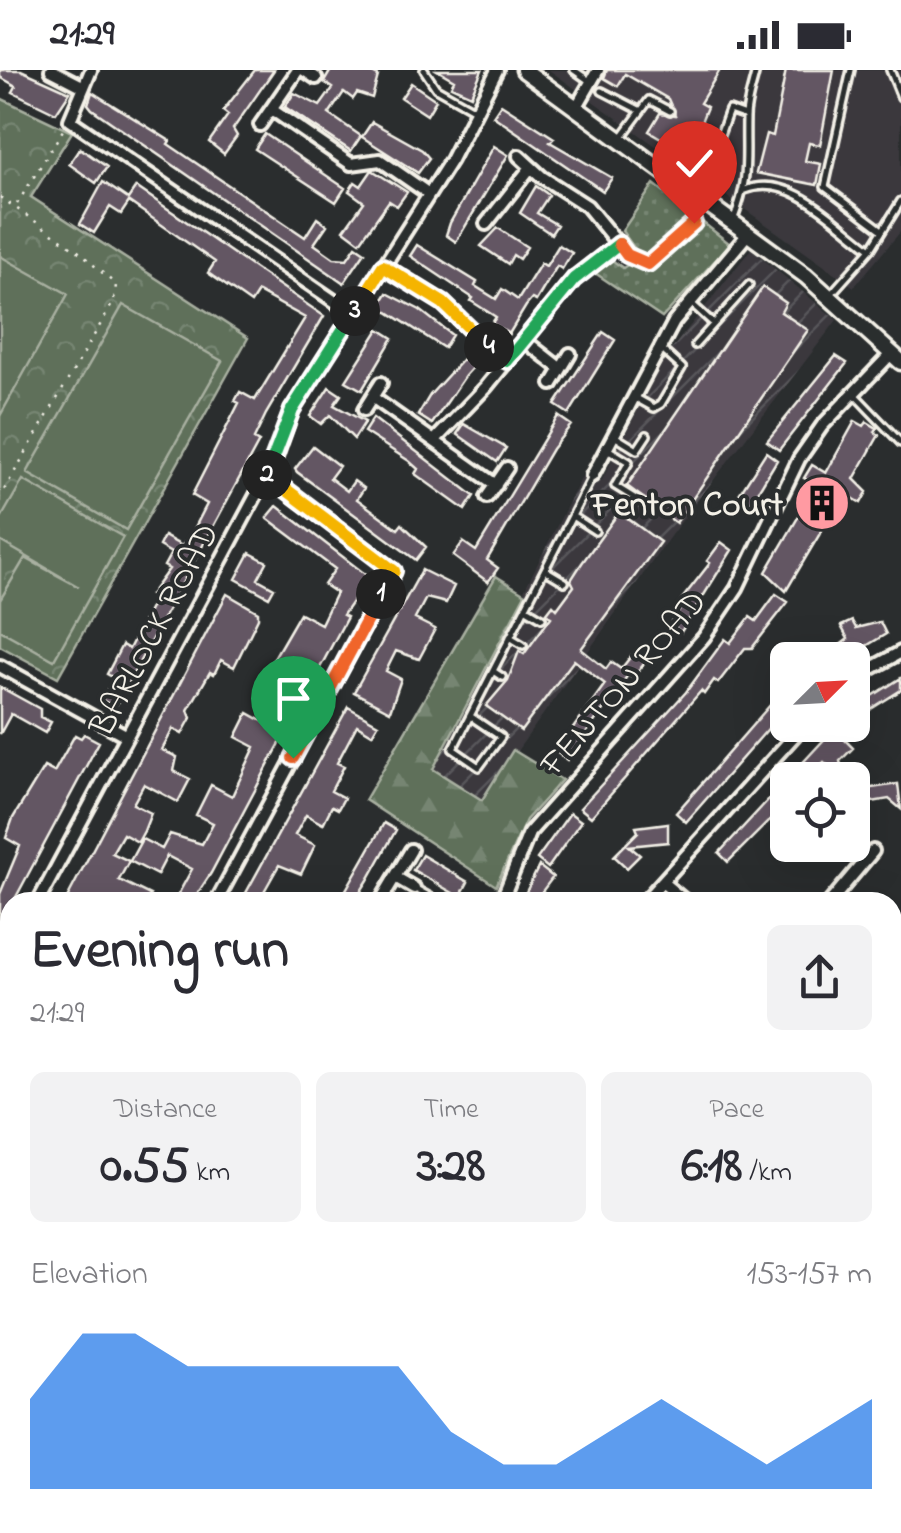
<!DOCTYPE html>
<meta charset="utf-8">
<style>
:root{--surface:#fff;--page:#f2f2f3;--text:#2b2b33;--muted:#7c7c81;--accent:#1a73e8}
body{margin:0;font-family:"Indie Flower",sans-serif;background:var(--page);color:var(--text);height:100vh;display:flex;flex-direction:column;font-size:38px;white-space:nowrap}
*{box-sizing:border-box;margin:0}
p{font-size:32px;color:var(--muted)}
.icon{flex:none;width:55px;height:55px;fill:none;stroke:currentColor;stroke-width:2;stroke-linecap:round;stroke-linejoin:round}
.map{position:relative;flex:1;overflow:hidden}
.sheet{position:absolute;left:0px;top:822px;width:902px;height:642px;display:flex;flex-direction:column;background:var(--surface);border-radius:30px 30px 0 0;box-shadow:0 10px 40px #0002}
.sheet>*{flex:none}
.needle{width:65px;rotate:66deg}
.tools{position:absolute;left:770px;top:572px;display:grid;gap:20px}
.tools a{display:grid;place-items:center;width:100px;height:100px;border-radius:15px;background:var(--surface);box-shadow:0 10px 40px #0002;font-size:50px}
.pin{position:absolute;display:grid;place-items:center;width:85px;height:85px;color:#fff;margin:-102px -42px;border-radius:50% 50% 50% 0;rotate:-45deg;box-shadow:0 0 10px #0007}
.pin .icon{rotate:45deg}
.km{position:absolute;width:50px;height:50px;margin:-25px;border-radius:50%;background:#222;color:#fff;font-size:28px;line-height:50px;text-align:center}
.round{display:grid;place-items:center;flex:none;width:105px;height:105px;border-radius:15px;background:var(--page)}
.head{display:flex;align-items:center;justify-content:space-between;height:170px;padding:0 30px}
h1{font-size:55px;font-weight:800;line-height:75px}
.metrics{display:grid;grid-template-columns:repeat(3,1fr);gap:15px;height:170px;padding:10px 30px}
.metrics div{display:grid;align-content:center;border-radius:15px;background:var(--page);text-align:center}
.metrics b{font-size:50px;font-weight:800}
.metrics small{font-size:28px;font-weight:400}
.metrics p{font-size:28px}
.chart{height:280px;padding:20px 30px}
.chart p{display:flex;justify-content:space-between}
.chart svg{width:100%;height:180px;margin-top:10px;fill:var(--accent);opacity:.7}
.status{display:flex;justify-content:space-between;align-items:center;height:70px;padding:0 50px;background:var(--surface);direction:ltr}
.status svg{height:28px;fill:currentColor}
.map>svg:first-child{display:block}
.built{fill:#3b393e}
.industrial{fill:url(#industrial-furrows)}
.grass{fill:url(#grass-dots);stroke:#a9b0a1;stroke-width:2.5}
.forest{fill:url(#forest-firs);stroke:#a9b0a1;stroke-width:2.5}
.park{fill:url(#park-crowns);stroke:#a9b0a1;stroke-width:2.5}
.pitch{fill:#5e705a;stroke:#a9b0a1;stroke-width:2.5}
.building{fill:#645664;stroke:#f4f1e8;stroke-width:2.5}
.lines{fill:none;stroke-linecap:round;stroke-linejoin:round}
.lane-casing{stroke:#f4f1e8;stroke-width:12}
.street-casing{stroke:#f4f1e8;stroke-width:18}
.secondary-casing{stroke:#f4f1e8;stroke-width:21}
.highway-casing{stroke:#f4f1e8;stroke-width:25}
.path{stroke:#f4f1e8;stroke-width:2.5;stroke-dasharray:2.5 8;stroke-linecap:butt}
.lane{stroke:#2a2d2e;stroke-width:5}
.street{stroke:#2a2d2e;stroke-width:10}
.secondary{stroke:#2a2d2e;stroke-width:14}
.highway{stroke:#736b5a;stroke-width:18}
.split-1-casing{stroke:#fff;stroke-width:20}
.split-2-casing{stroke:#fff;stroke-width:20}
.split-3-casing{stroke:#fff;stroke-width:20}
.split-4-casing{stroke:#fff;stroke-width:20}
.split-5-casing{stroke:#fff;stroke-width:20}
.split-6-casing{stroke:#fff;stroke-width:20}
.split-1{stroke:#f0652b;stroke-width:12}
.split-2{stroke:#f5b400;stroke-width:12}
.split-3{stroke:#22a559;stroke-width:12}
.split-4{stroke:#f5b400;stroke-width:12}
.split-5{stroke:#22a559;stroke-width:12}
.split-6{stroke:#f0652b;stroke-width:12}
.labels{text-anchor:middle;stroke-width:8;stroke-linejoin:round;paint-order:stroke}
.poi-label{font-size:35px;font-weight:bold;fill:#f4f1e8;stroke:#2a2d2e;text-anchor:end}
.street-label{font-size:35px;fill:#f4f1e8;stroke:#2a2d2e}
</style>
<div class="status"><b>21:29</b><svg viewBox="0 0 49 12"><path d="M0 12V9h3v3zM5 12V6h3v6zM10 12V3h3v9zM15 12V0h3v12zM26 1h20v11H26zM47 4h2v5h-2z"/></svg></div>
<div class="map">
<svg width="901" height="1463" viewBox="0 0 901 1463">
<defs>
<pattern id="industrial-furrows" width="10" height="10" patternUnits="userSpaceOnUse" patternTransform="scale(2.5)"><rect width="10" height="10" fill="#3b393e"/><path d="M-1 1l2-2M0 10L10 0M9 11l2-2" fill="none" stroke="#58565a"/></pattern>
<pattern id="grass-dots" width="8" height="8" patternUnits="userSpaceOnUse" patternTransform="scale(2.5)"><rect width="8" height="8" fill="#5e705a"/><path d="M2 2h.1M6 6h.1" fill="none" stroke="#768572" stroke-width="1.8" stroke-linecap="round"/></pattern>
<pattern id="forest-firs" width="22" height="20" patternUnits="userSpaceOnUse" patternTransform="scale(2.5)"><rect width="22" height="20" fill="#5e705a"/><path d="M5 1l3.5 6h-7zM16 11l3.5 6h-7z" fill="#768572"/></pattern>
<pattern id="park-crowns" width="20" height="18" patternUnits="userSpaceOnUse" patternTransform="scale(2.5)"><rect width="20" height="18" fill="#5e705a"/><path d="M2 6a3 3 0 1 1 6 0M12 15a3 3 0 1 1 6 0" fill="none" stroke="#768572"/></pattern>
</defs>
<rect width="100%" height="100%" fill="#2a2d2e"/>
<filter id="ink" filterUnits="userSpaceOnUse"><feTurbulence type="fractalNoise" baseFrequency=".01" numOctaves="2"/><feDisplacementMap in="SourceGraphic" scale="20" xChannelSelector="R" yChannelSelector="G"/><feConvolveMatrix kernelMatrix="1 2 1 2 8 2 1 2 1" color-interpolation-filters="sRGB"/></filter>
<g filter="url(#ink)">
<path class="built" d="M549,0H901V161L854,217Z"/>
<path class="industrial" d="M751,179L837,250L671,465L482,730L433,699L585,401L601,412L663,290Z"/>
<path class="grass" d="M654,114L730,174L662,248L595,203L612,190L623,198L640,186L622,161Z
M901,1069V1281L893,1291L892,1080Z
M614,1455H749L742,1463H607Z"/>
<path class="forest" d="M496,506L525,524L433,699L482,730L513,680L562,710L526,750L496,816L365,730Z"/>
<path class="park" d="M0,28L72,62L31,127L248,268L58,607L0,576Z
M893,1295L901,1301V1463H742L749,1455H892Z"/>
<path class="pitch" d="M0,186L68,224L0,346Z
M123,235L222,291L126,460L27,403Z
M23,410L123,467L54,590L0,560V530L25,488L79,517L0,471V450Z"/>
<path class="building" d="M0,0H21L70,22L56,43L13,22L16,16L0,7Z
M255,0H274L233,59L237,66L224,84L209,72L228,45L223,41Z
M331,0H366L378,6L372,28L357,23L353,29L344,22L329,44L361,66L351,81L285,37L294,23L320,36L333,18L324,12Z
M437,0H482L471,25L451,16L454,10Z
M607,0H720L700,33L707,37L688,84L649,61L660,43L675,45L668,29L625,4L618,16L604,8Z
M786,0H834L820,75L809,73L805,91L821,94L817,115L756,103L766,64L773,66Z
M411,13L436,30L427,45L401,28Z
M92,22L170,71L168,74L305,167L317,148L327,155L314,174L334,188L347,189L356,176L365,182L344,213L92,39L88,34Z
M501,34L554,68L550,72L612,108L603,121L493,46Z
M372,52L422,80L429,88L418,103L362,67Z
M265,64L345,118L336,132L255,79Z
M494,76L508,85L456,172L446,165L450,153Z
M80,78L107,97L96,113L69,94Z
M372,100L407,122L397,136L389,131L360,172L344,160L364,132L349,121L355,112L361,116Z
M103,112L128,129L136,117L324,246L266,344L254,369L259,372L115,637L102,630L114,608L107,604L122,575L129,579L155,528L150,525L169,499L164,496L171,483L159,476L164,466L182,476L193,461L207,434L192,425L239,333L235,331L240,322L255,330L305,248L258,222L251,233L241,226L208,203L215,192L129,132L121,144L110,137L94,163L80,154Z
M536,116L549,125L537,143L557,155L551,164L520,143Z
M498,158L527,177L519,189L513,185L508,194L481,176Z
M417,175L477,212L475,216L496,229L502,219L518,230L541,193L546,196L559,175L572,183L562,199L557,196L536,231L532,229L526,236L509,264L492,253L496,247L471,231L473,228L410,186Z
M763,217L786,233L781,242L808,260L676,453L627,416Z
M387,223L420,240L452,265L444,278L379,236Z
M379,259L393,268L362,320L346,311Z
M603,262L615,270L569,344L555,335Z
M472,279L484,287L478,297L475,295L465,306L432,354L418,345L430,325Z
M836,286L847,293L779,380L767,371Z
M329,317L341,325L334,335L365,352L354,369L330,345L321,354L310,346Z
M558,346L571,355L552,379L487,490L498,498L488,512L453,486L463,472L476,481Z
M373,348L474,426L465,440L415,404L418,399L409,391L364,362Z
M855,351L864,356L867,352L877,358L875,362L879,365L854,409L867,422L861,433L844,423L786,521L766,502L817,415L804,408L812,395L826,403Z
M464,354L506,378L497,392L457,364Z
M313,376L339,396L330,408L347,421L354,411L364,418L357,429L398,459L402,454L426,477L416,490L297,402L295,399Z
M766,382L777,390L748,438L736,429Z
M277,436L369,507L343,545L347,547L211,803L192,832H174L192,799L167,786L157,805L130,791L142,769L162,779L170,764L202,774L213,753L196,745L211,715L232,726L255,677L236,667L248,643L268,654L282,629L277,626L286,609L275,602L277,598L271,593L300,543L321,554L336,523L324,515L335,499L267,448Z
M619,442L660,472L581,579L606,599L611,592L621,599L635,581L647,590L633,608L628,605L567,690L556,682L605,614L574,590L521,661L486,636L508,610L519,581L524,584L551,547L546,544L553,535L557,539L574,516L571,510L582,493Z
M721,472L732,480L681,562L670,554L679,541L675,538L710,493L707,491Z
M250,483L267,492L258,509L274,518L269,527L236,509Z
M422,500L454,516L446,533L426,528L415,549L435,559L419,589L396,581L386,601L401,609L390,641L354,622Z
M227,524L258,542V548L234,597L221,590L214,604L210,602L188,640L191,648L182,664L173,659L162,680L177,687L174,701L190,709L178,732L144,714L133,734L151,743L144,761L138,772L123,764L112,783L129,791L119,810L150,825L146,832H65Z
M776,524L788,532L752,578H745L718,613L714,610L704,624L701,621L591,747L580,738L686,622L725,569L730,573L750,547L756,551Z
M852,551L856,558L880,552L886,564L843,590H821L848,569L841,556Z
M901,608V620L871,639L842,667L853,678L840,691L842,698L837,704L824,692L805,710H788V730L781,739L728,792L719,783L832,661L827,655H852V639Z
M0,617L40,639V647L51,652L45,663L11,644L0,664Z
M778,626L788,636L686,752L676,743Z
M348,637L378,654L372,664L357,655L337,693L344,696L331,721L344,728L338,739L332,736L323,754L306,745L295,765L315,775L301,804L279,795L258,832H241Z
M84,664L99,672L0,857V824L20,776L6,768L13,748L44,697L54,702L75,665L81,668Z
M898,714L901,739L889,729L860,734L858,720Z
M570,743L581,751L548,798L537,789Z
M384,753L396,760L368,810L354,832H339Z
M668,753V772L629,776L640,785L627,798L614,786L638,762L636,757Z
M422,785L468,812L460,827L413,800Z
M539,796L553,807L534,832H521Z"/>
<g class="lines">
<g class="lane-casing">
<path id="lane" d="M424,0L436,18L475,40
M574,0L591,12
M851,0L825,117L882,160
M890,0L901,27
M602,21L641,41L621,68
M641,41L649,30L670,41
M711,90L729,40L746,46
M745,120C791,102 835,153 871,179
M733,151C750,107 745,92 746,48C746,32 753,15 756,0
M831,224L871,179L901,131
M691,233L714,254
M695,275L749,215
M855,325L901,373
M636,328L654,338L661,334L682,298L661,279
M616,367L637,380L647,365
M609,380L629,392L615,416L652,439
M572,446L595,461
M545,500L565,512
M525,538L542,548
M510,567L523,575
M493,601L502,607
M470,646L501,667L479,697L453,679L591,409
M414,818L439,832"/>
</g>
<g class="street-casing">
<path id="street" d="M51,0L84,17
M91,0L70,50L353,244
M304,0L316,8
M576,38L598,0
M271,39L351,94L380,90L429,124
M260,55L298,0
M519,86L542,107L587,136L627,185
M486,154L531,97
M383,196L443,233L473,264L507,291
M524,270L561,299
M552,314L570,284
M372,327L496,415
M364,340L381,313
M435,370L486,317L574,209L619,174
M592,406L674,252L747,165
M487,427L507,398
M0,596L127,666
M852,609L901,582
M395,807L414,818
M662,812L686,832
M38,832L275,390L292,340L451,90L497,0
M216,832L394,501L266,405
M380,832L411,780
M501,832L529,763L704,567L737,518L799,389L822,356L892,283
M644,832L804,655
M830,832L873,781
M0,903L10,884
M892,979L901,969
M180,1455L186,1463
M90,1463L91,1455
M507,1463L513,1455"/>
</g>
<g class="secondary-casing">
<path id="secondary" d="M524,0L806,206L901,292"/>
</g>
<g class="highway-casing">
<path id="highway" d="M0,1004L10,1015
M0,1030L10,1041
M348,1455L357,1463
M372,1455L381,1463"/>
</g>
<path class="path" d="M0,127L78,181L116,215L114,231L0,427
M17,134L63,60
M635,189L649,194L702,144
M0,986L1,988
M892,1183L901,1174"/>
<use href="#lane" class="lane"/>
<use href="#street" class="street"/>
<use href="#secondary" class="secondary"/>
<use href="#highway" class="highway"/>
</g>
</g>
<g class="lines" filter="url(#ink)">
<g class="split-1-casing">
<path id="split-1" d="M293,688L381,524"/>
</g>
<g class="split-2-casing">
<path id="split-2" d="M267,405L394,501L381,524"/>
</g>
<g class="split-3-casing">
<path id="split-3" d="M267,405L292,340L355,241"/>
</g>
<g class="split-4-casing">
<path id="split-4" d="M355,241L383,196L443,233L489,277"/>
</g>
<g class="split-5-casing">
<path id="split-5" d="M489,277L507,291L574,209L619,174"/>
</g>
<g class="split-6-casing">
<path id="split-6" d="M619,174L627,185L648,194L694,153"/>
</g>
<use href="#split-1" class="split-1"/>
<use href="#split-2" class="split-2"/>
<use href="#split-3" class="split-3"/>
<use href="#split-4" class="split-4"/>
<use href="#split-5" class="split-5"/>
<use href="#split-6" class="split-6"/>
</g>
<defs>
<g id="building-disc" transform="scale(2.875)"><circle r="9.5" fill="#ff9aa2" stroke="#2a2d2e"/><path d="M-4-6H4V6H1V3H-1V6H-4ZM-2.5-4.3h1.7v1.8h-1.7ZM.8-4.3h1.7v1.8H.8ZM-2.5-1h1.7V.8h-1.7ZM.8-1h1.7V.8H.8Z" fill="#111"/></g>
</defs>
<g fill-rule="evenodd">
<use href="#building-disc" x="822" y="433"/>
</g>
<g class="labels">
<g class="poi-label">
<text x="783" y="445">Fenton Court</text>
</g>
<g class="street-label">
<text transform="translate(153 559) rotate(-62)" y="12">BARLOCK ROAD</text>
<text transform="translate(622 612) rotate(-49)" y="12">FENTON ROAD</text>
</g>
</g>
</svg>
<div class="tools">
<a><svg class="needle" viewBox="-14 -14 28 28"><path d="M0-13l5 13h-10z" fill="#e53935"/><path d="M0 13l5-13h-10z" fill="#7c7c81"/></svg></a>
<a><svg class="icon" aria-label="locate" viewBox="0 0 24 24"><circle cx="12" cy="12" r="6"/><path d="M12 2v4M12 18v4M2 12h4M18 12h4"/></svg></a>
</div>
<div class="pin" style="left:293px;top:688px;background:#1e9e55"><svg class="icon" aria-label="arrive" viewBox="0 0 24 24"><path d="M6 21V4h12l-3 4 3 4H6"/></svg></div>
<div class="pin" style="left:694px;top:153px;background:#d93025"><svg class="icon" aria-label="check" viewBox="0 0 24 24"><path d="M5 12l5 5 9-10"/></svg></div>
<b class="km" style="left:381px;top:524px">1</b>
<b class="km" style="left:267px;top:405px">2</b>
<b class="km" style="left:355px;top:241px">3</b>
<b class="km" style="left:489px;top:277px">4</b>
<section class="sheet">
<div class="head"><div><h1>Evening run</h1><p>21:29</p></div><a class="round"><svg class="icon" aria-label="share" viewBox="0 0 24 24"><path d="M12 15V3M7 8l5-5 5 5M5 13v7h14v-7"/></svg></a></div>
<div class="metrics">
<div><p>Distance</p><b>0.55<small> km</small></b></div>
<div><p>Time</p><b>3:28</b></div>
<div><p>Pace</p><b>6:18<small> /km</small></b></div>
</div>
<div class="chart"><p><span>Elevation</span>153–157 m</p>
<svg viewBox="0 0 160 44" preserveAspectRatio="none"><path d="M0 44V22L10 6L20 6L30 14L40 14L50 14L60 14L70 14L80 30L90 38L100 38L110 30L120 22L130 30L140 38L150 30L160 22V44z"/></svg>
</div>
</section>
</div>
